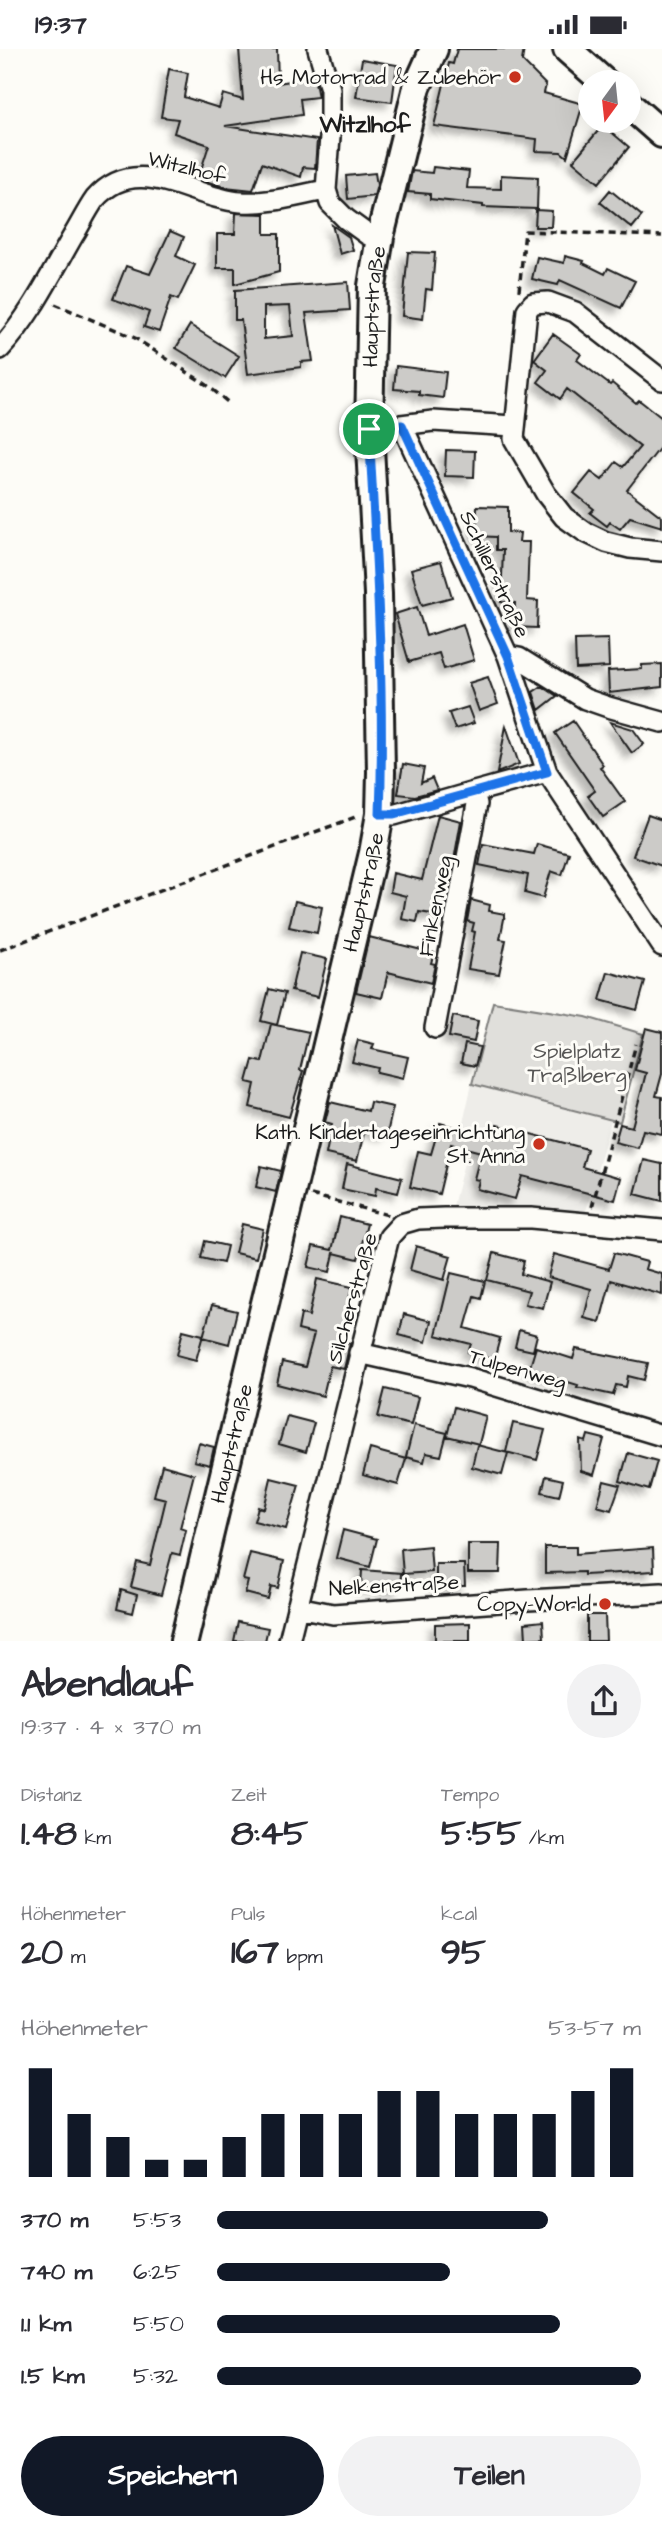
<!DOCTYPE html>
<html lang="de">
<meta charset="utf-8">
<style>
:root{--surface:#fff;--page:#f2f2f3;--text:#2b2b33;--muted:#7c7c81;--accent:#111827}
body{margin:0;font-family:"Architects Daughter",sans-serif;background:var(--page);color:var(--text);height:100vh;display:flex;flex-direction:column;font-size:26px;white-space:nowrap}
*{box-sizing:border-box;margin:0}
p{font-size:23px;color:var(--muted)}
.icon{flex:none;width:38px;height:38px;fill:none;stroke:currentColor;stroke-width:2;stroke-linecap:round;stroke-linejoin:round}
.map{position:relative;height:1592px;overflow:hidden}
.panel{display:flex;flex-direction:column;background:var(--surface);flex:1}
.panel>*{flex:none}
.needle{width:46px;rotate:195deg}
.tools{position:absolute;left:578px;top:21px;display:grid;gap:14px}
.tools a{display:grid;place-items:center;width:63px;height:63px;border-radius:50%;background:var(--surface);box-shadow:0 7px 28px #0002;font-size:35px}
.pin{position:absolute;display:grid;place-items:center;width:60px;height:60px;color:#fff;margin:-30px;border:4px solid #fff;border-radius:50%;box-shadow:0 2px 7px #0007}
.round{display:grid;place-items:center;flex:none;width:74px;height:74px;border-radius:37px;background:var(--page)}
.headline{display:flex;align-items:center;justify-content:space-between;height:119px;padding:0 21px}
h1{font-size:38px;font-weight:700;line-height:52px}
.metrics{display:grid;grid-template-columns:repeat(3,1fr);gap:10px;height:119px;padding:7px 21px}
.metrics div{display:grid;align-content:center}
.metrics b{font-size:35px;font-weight:700}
.metrics small{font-size:19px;font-weight:400}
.metrics p{font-size:19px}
.chart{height:196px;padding:14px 21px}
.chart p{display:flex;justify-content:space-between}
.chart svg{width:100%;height:126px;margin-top:7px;stroke:var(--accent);stroke-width:6}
.primary-button{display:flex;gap:14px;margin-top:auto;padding:14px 21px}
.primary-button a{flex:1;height:80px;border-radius:42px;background:var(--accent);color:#fff;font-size:28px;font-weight:700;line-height:80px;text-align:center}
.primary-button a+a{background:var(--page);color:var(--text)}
ul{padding:0 21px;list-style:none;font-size:23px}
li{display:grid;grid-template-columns:112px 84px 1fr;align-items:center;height:52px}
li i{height:18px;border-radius:9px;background:var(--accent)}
.status{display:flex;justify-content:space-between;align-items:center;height:49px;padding:0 35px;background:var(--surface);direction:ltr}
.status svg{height:19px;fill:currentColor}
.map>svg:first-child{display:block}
.built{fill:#eeede9}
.green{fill:#e0dfdb;stroke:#7e7e7c;stroke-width:2}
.building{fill:#cccbc8;stroke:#1c1c1c;stroke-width:2;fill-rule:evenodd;filter:url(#shadow)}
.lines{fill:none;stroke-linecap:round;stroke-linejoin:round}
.street-casing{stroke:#1c1c1c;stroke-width:24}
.secondary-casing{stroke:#1c1c1c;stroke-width:32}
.path{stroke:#1c1c1c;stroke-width:3.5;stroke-dasharray:7 5;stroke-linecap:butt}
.street{stroke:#fdfcf7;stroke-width:19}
.secondary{stroke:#fdfcf7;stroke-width:26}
.route-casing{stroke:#fff;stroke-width:14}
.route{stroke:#1a73e8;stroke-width:9}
.poi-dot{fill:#c8321e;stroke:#fdfcf7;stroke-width:2.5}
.labels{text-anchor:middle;stroke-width:6;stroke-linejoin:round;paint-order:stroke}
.poi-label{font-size:21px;fill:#1c1c1c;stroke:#fdfcf7;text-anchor:end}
.street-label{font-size:21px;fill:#1c1c1c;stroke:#fdfcf7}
.park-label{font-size:21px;fill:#575655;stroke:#fdfcf7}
.quarter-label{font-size:24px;font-weight:bold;fill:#1c1c1c;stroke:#fdfcf7}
</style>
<div class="status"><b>19:37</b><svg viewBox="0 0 49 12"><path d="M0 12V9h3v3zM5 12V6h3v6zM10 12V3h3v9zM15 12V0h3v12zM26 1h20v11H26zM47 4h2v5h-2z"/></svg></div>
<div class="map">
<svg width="662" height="1592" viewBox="0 0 662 1592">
<defs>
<filter id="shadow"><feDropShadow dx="-6" dy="6" stdDeviation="3.5" flood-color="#0004"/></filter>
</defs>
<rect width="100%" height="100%" fill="#fdfcf7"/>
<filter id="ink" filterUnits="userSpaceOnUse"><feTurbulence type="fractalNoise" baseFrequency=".0143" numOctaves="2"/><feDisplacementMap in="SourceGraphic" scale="14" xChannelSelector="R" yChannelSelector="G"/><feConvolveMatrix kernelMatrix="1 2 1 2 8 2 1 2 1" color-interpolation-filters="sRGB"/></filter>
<g filter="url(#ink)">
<path class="built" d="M472,1035L611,1071L586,1162L453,1157L465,1110L471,1107L477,1083L462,1078Z"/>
<path class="green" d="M493,953L586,968L643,985L620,1073L472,1035Z"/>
<path class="building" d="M239,0H277L278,34L314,28L318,48L300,50L302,66L225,77L317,91L315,119L303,118L301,128L262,114L253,141L225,138L198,130L209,96L174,84L178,70L161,68L169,20L188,24L184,48L219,59L223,45L243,51Z
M457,0H524L522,12L546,36L544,44L583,55L567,108L561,103L536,102L537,90L434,77L449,14L453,15Z
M362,10L397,16L392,53L356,48Z
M603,76L629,98L599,134L573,112Z
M433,118L469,122L467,139L501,140V126L538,128L537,160L483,158V156L430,150V145L408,143L412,122L432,124Z
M375,124L377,136L374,147L348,150L346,127Z
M610,141L642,167L632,179L600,153Z
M536,161L552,162L551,178H535Z
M236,164L265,165V185H279V223L235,235V219H217V185H235Z
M332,176L349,188L353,201L340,205Z
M170,182L184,188L176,207L195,216L178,251L171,248L159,283L144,278L149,263L113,250L126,217L150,225Z
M408,203L435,204L432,241L426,240L423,270L402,267Z
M565,207L584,212L583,214L605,225L608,219L635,232L621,259L560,231L558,236L532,230L537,208L564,214Z
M348,233L350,261L306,264L313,312L301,313V318L248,325L241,271H235V241ZM290,257L293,287L264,290V258Z
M190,276L239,307L225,329L176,299Z
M553,285L581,305L577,311L610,336L612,334L636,354L639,351L662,369V396L627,441L662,468V478L630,468L620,480L610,473L607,477L590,464L594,460L574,444L591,423L602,431L616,413L623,418L640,398L567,340L560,350L538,333L547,321L534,311Z
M396,317L446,323L443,349L419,346V342L394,340Z
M446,401L475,402L474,428L445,427Z
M477,457L508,458V483L520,484L519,493H529L527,551L538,552L537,579L514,578L515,554L501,553L503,501H496V488L476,487Z
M441,512L452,548L422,556L411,520Z
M417,558L426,587L463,575L474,611L444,620L439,604L409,613L395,565Z
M608,590L609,618L576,620L575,591Z
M662,615V638L609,644L608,622L642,620V616Z
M488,628L498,655L479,662L469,634Z
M542,637L557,647L539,661L533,643Z
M468,658L474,674L455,680L449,664Z
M573,672L603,716L600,718L625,753L603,768L588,747L595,742L555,684Z
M610,673L633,680L644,695L632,704Z
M506,677L519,715L497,724Z
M403,715L424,719L421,734L432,729L437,741L415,747L398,745Z
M438,766L461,772L444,867L419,863L417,873L402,870L406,847L390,843L393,824L422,831Z
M648,766L662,771V817L633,807Z
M483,795L534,805L537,795L569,804L562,826L551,822L543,849L525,844L528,826L479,816Z
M471,851L490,856L489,862L505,865L500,890L506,891L499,925L468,920L475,883L472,882L474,874L467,872Z
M295,852L322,858L317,884L289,878Z
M369,888L434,904L431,914L435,915L431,934L388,923L382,949L356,943Z
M300,904L327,910L318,948L291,942Z
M608,923L645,933L637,961L600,951Z
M269,940L285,944L277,976L261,972Z
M453,967L478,972L474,993L449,988Z
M271,975L309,983L300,1021L303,1022L289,1068L250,1058L255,1035L247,1033L253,1011L262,1013Z
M646,979L662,983V1025L656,1047L662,1048V1085L643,1081L638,1099L615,1093L620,1075L632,1078L646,1024L635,1021Z
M358,991L374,995L372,1000L408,1008L403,1029L377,1023L378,1019L352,1013Z
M465,995L480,998L475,1017L461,1014Z
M330,1053L368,1062L370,1053L393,1058L387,1085L365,1080L357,1112L326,1105L332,1075L325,1073Z
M440,1074L494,1089L497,1076L587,1100L582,1118L621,1129L615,1151L522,1127L515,1150L477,1140L479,1131L474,1130L481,1103L451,1095L439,1145L410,1138L418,1102L431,1105Z
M644,1111L662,1115V1152L635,1145Z
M347,1115L402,1129L398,1144L376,1139L375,1147L342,1140Z
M261,1117L281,1122L276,1143L256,1138Z
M340,1168L367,1175L358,1210L334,1204L330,1223L308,1218L313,1197L332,1201Z
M242,1175L263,1180L256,1209L235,1204Z
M205,1192L227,1197L223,1214L201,1209Z
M416,1197L451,1207L444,1231L410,1221Z
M494,1204L524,1212L521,1225L550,1233L543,1259L525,1255L529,1242L487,1231Z
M614,1204L647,1213L645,1220L662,1225V1246L611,1231L600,1273L584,1269L591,1240L548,1228L554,1205L609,1220Z
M451,1224L485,1232L481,1249L474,1247L465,1279L500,1289L494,1311L468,1303L471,1295L436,1286Z
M317,1230L352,1238L339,1292L350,1294L344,1320L330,1317L323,1347L277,1335L282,1313L305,1318L314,1285L298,1281L301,1265L309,1267Z
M212,1256L237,1262L229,1295L203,1288Z
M404,1265L431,1272L426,1293L399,1286Z
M183,1281L203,1286L196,1311L177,1306Z
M519,1281L537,1286L533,1302L515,1298Z
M536,1298L573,1310L576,1300L648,1314L644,1331L628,1327L626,1338L616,1336L613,1346L577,1338L578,1336L529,1321Z
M385,1340L418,1348L411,1376L378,1368Z
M454,1358L486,1367L479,1395L447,1387Z
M287,1367L314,1374L306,1403L279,1395Z
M513,1374L545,1381L537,1411L506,1403Z
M414,1376L447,1384L441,1407L426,1404L424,1413L406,1408Z
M588,1386L604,1390L594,1426L581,1422L580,1391L586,1393Z
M199,1394L214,1398L210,1416L194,1412Z
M477,1396L508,1404L502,1426L472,1418Z
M370,1400L406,1410L398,1436L363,1426Z
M628,1404L657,1412L649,1441L620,1432Z
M162,1416L194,1425L180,1479L186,1481L180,1506L172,1504L161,1546L131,1538L137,1513L150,1516L166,1450L154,1447Z
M546,1427L563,1431L559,1447L542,1443Z
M271,1429L299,1436L286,1480L254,1472L258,1458L264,1460Z
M604,1432L620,1436L611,1461L597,1457Z
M343,1481L377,1490L370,1518L336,1509Z
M468,1495H501L500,1524H468Z
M430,1497L432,1523L403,1525L401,1500Z
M545,1498H576V1505L653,1499L654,1522L584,1526V1523L545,1524Z
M250,1504L284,1512L278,1539L271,1537L268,1550L245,1544L248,1532L243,1531Z
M436,1515H464L465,1537H436Z
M362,1521L401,1524L400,1541L361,1538Z
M121,1541L137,1546L133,1564L117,1560Z
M587,1566H605L606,1592H587Z
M543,1572L544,1589L526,1590L525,1574Z
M238,1573L268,1579L265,1592H234Z
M470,1574V1592H435V1575Z"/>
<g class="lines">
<g class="street-casing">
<path id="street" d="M318,0L330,40V88L326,141L330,154L346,170L368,186L380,188
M0,300C30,268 51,225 73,187C80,176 87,161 95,150C137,102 190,149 241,153C269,155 298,146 326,141
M662,331L575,263L548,253L533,254L527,261L514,390L546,445L564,468L585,483L606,493L630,499L662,502
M402,376L508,607L547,723L662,897
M369,380L433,372L514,377
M508,607L519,609L585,650L608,658L662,673
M380,765L394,766L474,743
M435,979L477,755L474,743L547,723
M359,1304L470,1329L662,1387
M297,1558L333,1565L528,1551L662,1544
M289,1592L389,1188L401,1175L418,1170L444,1169H531L662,1181"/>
</g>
<g class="secondary-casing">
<g id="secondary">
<path d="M567,0L604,33"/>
<path d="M628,55L662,85"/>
<path id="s1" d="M184,1592L373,804L380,765L381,723L378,545L369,380L372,237L380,188L417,38L434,0"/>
</g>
</g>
<path class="path" d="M519,242L525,182L662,187
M55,255L135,289L207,336L229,354
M0,901L358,767
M311,1146L388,1166
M592,1158L636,995"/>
<use href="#street" class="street"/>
<use href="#secondary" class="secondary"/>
</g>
</g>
<g class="lines" filter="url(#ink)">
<g class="route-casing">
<path id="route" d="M402,376L508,607L547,723L394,765H380C385,637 376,508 369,380Z"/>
</g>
<use href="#route" class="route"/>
</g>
<g class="poi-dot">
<circle cx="515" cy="28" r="7"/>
<circle cx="539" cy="1095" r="7"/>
<circle cx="605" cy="1555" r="7"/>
</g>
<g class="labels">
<g class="poi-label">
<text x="501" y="35">Hs Motorrad &amp; Zubehör</text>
<text x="525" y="1090">Kath. Kindertageseinrichtung<tspan x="525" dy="24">St. Anna</tspan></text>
<text x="591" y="1562">Copy-World</text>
</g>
<g class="street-label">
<text transform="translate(187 118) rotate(14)" y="7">Witzlhof</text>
<text dy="7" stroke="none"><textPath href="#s1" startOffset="1358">Hauptstraße</textPath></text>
<text transform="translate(495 525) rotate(65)" y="7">Schillerstraße</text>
<text dy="7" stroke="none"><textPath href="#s1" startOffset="770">Hauptstraße</textPath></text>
<text transform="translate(435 857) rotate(-79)" y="7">Finkenweg</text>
<text transform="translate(352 1249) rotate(-74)" y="7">Silcherstraße</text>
<text transform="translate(518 1320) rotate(16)" y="7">Tulpenweg</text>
<text dy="7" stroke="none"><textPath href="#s1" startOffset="203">Hauptstraße</textPath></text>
<text transform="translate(394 1536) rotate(-3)" y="7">Nelkenstraße</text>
</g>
<g class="park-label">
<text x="577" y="1009">Spielplatz<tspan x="577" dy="24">Traßlberg</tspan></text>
</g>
<g class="quarter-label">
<text x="365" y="83">Witzlhof</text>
</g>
</g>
</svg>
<div class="tools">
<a><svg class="needle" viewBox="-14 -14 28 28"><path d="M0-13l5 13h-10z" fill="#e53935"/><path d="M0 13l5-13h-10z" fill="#7c7c81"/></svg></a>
</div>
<div class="pin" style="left:369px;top:380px;background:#1e9e55"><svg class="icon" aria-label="arrive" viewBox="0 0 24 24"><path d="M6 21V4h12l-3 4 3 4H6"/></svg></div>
</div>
<section class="panel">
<div class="headline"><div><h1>Abendlauf</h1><p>19:37 · 4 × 370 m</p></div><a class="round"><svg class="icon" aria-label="share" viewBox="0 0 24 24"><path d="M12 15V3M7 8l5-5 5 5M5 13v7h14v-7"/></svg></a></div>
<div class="metrics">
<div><p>Distanz</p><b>1.48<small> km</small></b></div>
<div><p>Zeit</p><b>8:45</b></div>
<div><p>Tempo</p><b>5:55<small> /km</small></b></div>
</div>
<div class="metrics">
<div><p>Höhenmeter</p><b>20<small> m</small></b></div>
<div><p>Puls</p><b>167<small> bpm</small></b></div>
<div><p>kcal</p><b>95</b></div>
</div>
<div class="chart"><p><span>Höhenmeter</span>53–57 m</p>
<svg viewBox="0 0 160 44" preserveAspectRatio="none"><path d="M5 44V6M15 44V22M25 44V30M35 44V38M45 44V38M55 44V30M65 44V22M75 44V22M85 44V22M95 44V14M105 44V14M115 44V22M125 44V22M135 44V22M145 44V14M155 44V6"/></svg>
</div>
<ul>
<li><b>370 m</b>5:53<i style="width:78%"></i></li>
<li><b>740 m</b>6:25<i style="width:55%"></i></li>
<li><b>1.1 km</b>5:50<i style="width:81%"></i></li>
<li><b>1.5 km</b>5:32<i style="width:100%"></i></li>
</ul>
<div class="primary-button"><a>Speichern</a><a>Teilen</a></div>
</section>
